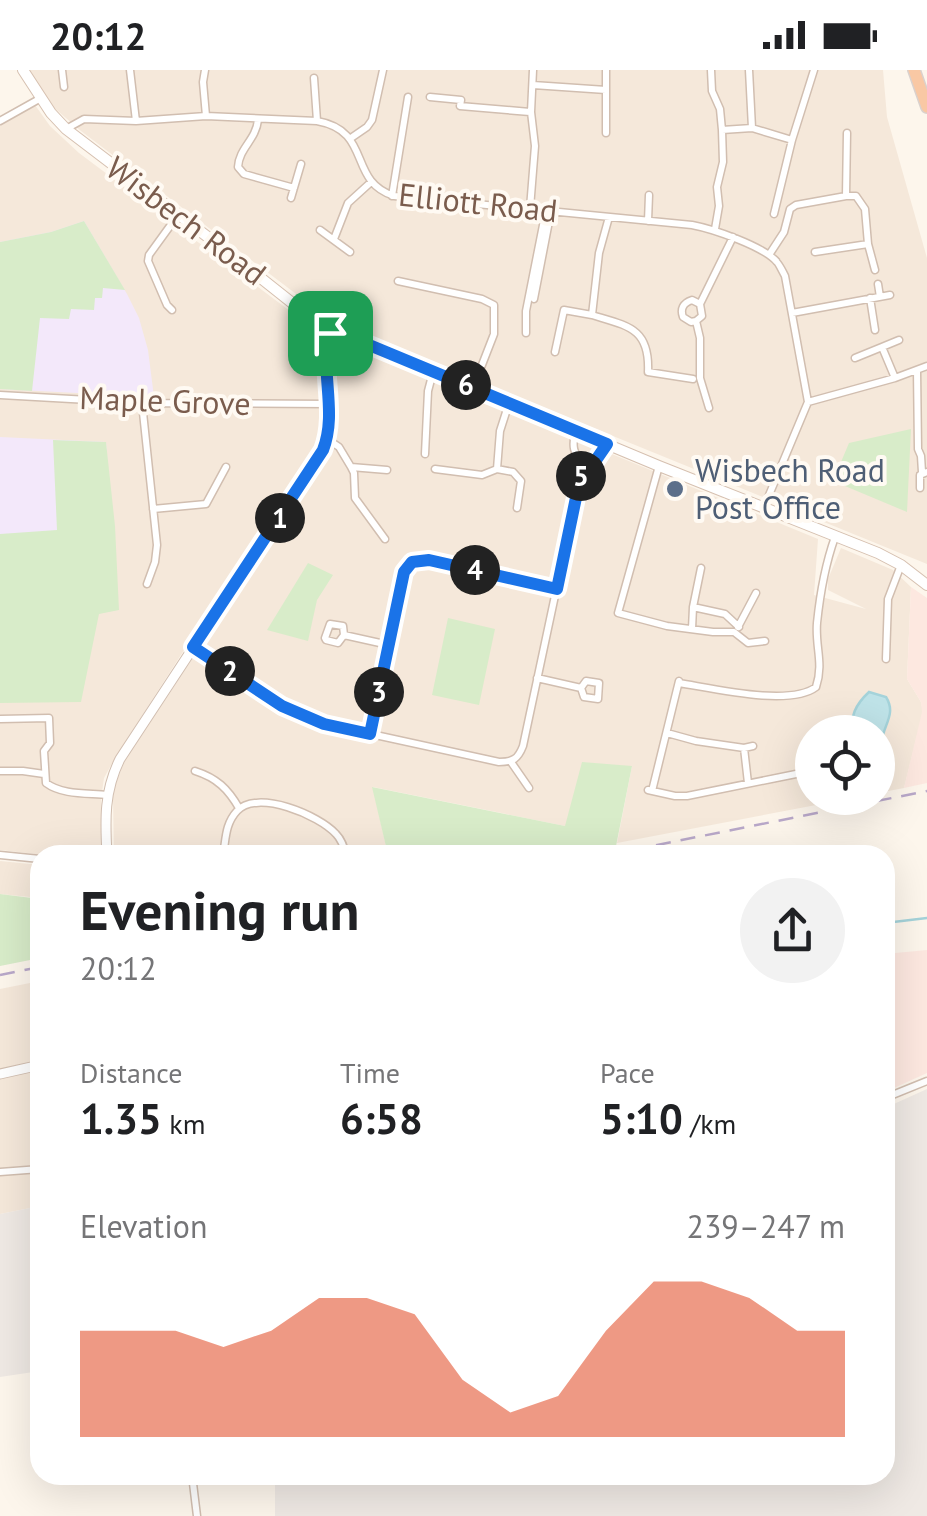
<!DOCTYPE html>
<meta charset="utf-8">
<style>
:root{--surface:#fff;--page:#f2f2f2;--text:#202124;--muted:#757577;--accent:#e76f51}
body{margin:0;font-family:"PT Sans",sans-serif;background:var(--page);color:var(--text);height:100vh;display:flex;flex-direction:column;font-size:38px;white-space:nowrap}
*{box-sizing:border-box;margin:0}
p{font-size:32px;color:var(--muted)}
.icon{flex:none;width:55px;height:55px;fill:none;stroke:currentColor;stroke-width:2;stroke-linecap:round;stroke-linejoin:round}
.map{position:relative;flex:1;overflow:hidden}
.panel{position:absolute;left:30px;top:775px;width:865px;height:640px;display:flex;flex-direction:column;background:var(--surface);border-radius:30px;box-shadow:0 10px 40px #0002}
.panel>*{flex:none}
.fabs{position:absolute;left:795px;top:645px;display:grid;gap:20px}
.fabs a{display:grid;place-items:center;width:100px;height:100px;border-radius:50%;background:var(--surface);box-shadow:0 10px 40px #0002;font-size:50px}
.pin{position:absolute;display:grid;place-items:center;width:85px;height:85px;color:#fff;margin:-42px;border-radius:20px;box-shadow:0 5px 15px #0006}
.km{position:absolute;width:50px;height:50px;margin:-25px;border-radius:50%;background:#222;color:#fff;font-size:28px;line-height:50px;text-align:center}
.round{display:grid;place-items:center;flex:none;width:105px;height:105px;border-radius:52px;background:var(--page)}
.overview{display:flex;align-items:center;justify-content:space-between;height:170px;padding:0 50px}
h1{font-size:55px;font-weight:600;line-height:75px}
.figures{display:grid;grid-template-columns:repeat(3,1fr);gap:15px;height:170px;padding:10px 50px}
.figures div{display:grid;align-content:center}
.figures b{font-size:42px;font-weight:600}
.figures small{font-size:28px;font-weight:400}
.figures p{font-size:28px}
.chart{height:280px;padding:20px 50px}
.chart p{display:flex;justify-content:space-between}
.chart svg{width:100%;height:180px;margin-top:10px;fill:var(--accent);opacity:.7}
.status{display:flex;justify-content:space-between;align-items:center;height:70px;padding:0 50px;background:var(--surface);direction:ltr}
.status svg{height:28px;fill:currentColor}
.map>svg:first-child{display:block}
.residential{fill:#f5e8da}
.commercial{fill:#fde8e0}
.industrial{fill:#efe9e4}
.education{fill:#f3e8fa}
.green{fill:#d8ecc9}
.water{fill:#bfe3e8;stroke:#a5d3da;stroke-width:2.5}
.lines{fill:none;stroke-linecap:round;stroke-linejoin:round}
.stream{stroke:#a5d3da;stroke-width:2.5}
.minor-casing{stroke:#d1beb0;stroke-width:9}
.tertiary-casing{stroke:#d1beb0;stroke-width:11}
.secondary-casing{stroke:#d6c0b0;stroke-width:12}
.trunk-casing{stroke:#dad1cd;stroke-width:14}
.minor{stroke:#fff;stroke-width:6}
.tertiary{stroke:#fff;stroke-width:9}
.secondary{stroke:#fff;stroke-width:10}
.trunk{stroke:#f9c8a4;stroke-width:11}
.rail{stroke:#b9a8c9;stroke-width:2.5;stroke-dasharray:15 10;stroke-linecap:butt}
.route-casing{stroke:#fff;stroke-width:20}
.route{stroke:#1a73e8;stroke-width:12}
.service-dot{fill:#5c6f8a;stroke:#fffaf3;stroke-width:4}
.labels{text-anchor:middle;stroke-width:8;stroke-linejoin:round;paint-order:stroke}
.street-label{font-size:32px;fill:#7a5c4d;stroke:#fffaf3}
.service-label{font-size:32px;fill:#4e5e75;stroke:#fffaf3;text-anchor:start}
</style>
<div class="status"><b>20:12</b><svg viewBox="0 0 49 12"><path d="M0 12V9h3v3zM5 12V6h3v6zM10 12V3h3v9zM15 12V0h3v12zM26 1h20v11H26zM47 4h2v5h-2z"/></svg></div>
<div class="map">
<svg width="927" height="1446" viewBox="0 0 927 1446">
<rect width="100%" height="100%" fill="#fdf6ec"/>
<path class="residential" d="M30,0H883L887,47L927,188V494L333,252L81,61L52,36Z
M35,35L50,56L79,83L314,259L321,275L322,341L319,369L115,688L104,708L101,729L102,781L97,785H44L0,780V53L25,38Z
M347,275L818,469L814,525L866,539L828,520V509L841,478L893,500L911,517L907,609L921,632L923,642L904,718L878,723V662H812V728H853L617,773L632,696L565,756L373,717L388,785H114L113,727L116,712L125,691L336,371L334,282Z
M0,791L40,795V828L0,824Z
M40,911V1136L0,1144V919Z"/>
<path class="commercial" d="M911,517L927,528V713L904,718L922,642L921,632L907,609Z
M927,880V1003L885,1022V884Z"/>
<path class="industrial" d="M927,1019V1446H275V1405H885V1038Z
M40,1136V1301L0,1307V1144Z"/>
<path class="education" d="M84,151L127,224L139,248L148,280L154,327L0,319V172L51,162Z
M0,367L106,372L117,512L0,485Z"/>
<path class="green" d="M84,151L125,220L103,218L102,228H95L94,240L71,239L69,249L40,248L32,321L0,319V172L51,162Z
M911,359L907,442L833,411L849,373Z
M53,370L106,372L115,456L119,540L99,544L81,632L0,633V464L57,460Z
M308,493L333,505L317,530L308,571L267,560Z
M448,548L495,559L479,635L432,625Z
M582,692L632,696L615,781L595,785H388L372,717L565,756Z
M0,824L40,829V888L0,896Z"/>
<path class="water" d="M869,622L886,627C896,643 885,653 882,669C880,678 880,687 878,696V662H856C847,649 857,633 869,622Z"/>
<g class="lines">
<path class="stream" d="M885,853L927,848"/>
<g class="minor-casing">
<path id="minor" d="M62,0L64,17
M130,0L136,51
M205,0L203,12L206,46
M711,0L712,21L720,39L722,60L723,92L717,117L719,136L715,159
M749,0L752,58
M314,8L317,51
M533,15L606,20
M430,27L461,30L460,36L530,42
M258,50C256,70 239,78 238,97L244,104L294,118
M0,51L41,28
M66,59L84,49L136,51L206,46L317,51C373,61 347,111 394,126L692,155C713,159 763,176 777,192C778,192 785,206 785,206L808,332
M722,60L752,58L792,70
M606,63V0
M351,68L367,57L372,50L383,0
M392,126L408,27
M846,126H856L865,139L868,174L875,200
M291,128L301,94
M530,138L535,76L531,42L533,0
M774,144L792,70L814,0
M609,147L599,183L592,245C628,256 650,258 648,302L693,309
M648,151L649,125
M320,160L350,182
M334,169L348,133L370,113
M815,182L868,174
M769,185L784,162L790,139L796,135L846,126L847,63
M398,211L482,229L494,235V264L473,318
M878,214L880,227
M870,228L875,260
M534,229L551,141
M172,240L167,235L148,191L149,185L178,145
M792,243L890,225
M696,251L691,252L683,247C680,239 683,233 692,230L700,234
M526,263V241L546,140
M882,277L899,270
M555,282L564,240L592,245
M855,288L882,277L895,308
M917,300L918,379L921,386L922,402
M0,325L142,333L329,334
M142,333L157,475L155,492L147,514
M709,338L700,308V268L696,251L702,246L700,234L733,167
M575,362C572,377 573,382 583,394L596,390L607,375
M327,369L339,377L351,397L387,400
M425,384L428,321L433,302
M659,396L618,543L667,556L713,562H734L748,573L765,571
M351,397L354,403L355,428L385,469
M435,399L482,405L497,399L513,402L521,411L517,438
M497,399L500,361L509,333
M920,418V405L927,402
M764,437L808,332L895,308L927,296
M153,439L206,434L226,397
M693,537L725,544L739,557
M738,557L756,523
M692,559L693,537L701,498
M344,565L343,556L330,554L325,568L326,570L338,573L344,565L389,575
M193,577L283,636L325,654L499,692C513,692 518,689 523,676L583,394
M886,589L888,529L901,495
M537,608L581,618L584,627L598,629L599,613L586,611L581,618
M679,613C711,618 790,637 816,617C824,593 815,577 817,553C820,524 825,495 835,467
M0,649L49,648L50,673L44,681L46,713C62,725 87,723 107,725
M667,663L696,671L744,678L753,676
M371,664L404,502L413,491L429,490L557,519
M744,678L748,713
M511,692L529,718
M0,701H23L44,704
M195,701C217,708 228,719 239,738
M648,720L675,726H687L796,704
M652,721L679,611
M0,785L40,789
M223,785C226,769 225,754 237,741C257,719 319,745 336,764C342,770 344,777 346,785
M885,1028L927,1011
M0,1102L40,1099
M192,1405L197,1446"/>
</g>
<g class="tertiary-casing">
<path id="tertiary" d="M107,785C105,750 104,721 120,689L323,380C338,341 319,301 330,263
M0,1004L40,995"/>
</g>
<g class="secondary-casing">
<path id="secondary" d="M23,0L51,43L66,59L238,190L330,263L344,265L362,272L659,396L878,483L901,495L927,515"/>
</g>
<g class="trunk-casing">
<path id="trunk" d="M914,0L927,37"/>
</g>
<use href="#minor" class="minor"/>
<use href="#tertiary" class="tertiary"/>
<use href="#secondary" class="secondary"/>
<use href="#trunk" class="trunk"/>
<path class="rail" d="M607,785L927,721
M0,905L40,897"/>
</g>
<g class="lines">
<g class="route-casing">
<path id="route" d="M330,263L344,265L362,272L607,374L596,390L583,394L557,519L429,490L412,492L404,502L370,664L324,654L282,636L193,577L323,380C338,341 319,301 330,263Z"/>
</g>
<use href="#route" class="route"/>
</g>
<circle class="service-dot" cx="675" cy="419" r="10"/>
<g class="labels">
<g class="street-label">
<text transform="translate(478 133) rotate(6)" y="11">Elliott Road</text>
<text transform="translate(186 151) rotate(37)" y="11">Wisbech Road</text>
<text transform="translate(165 331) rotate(2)" y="11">Maple Grove</text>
</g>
<g class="service-label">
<text x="695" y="412">Wisbech Road<tspan x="695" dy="37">Post Office</tspan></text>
</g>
</g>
</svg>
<div class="fabs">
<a><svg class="icon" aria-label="locate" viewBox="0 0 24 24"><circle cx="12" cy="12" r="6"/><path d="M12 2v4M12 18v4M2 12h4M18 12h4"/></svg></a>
</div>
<div class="pin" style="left:330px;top:263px;background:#1e9e55"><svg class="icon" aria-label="arrive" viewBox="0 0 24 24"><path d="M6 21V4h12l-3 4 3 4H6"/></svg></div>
<b class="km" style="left:280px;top:448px">1</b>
<b class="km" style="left:230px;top:601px">2</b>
<b class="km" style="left:379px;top:622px">3</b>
<b class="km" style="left:475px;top:500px">4</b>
<b class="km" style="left:581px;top:406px">5</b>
<b class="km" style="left:466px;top:315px">6</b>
<section class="panel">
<div class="overview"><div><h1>Evening run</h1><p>20:12</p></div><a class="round"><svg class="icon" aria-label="share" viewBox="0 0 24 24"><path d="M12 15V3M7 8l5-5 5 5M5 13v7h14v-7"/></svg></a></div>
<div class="figures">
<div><p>Distance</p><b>1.35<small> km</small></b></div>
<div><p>Time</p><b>6:58</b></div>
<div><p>Pace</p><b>5:10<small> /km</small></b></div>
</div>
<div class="chart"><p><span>Elevation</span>239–247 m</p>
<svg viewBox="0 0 160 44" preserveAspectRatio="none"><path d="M0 44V18L10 18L20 18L30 22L40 18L50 10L60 10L70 14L80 30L90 38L100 34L110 18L120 6L130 6L140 10L150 18L160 18V44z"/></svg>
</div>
</section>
</div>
